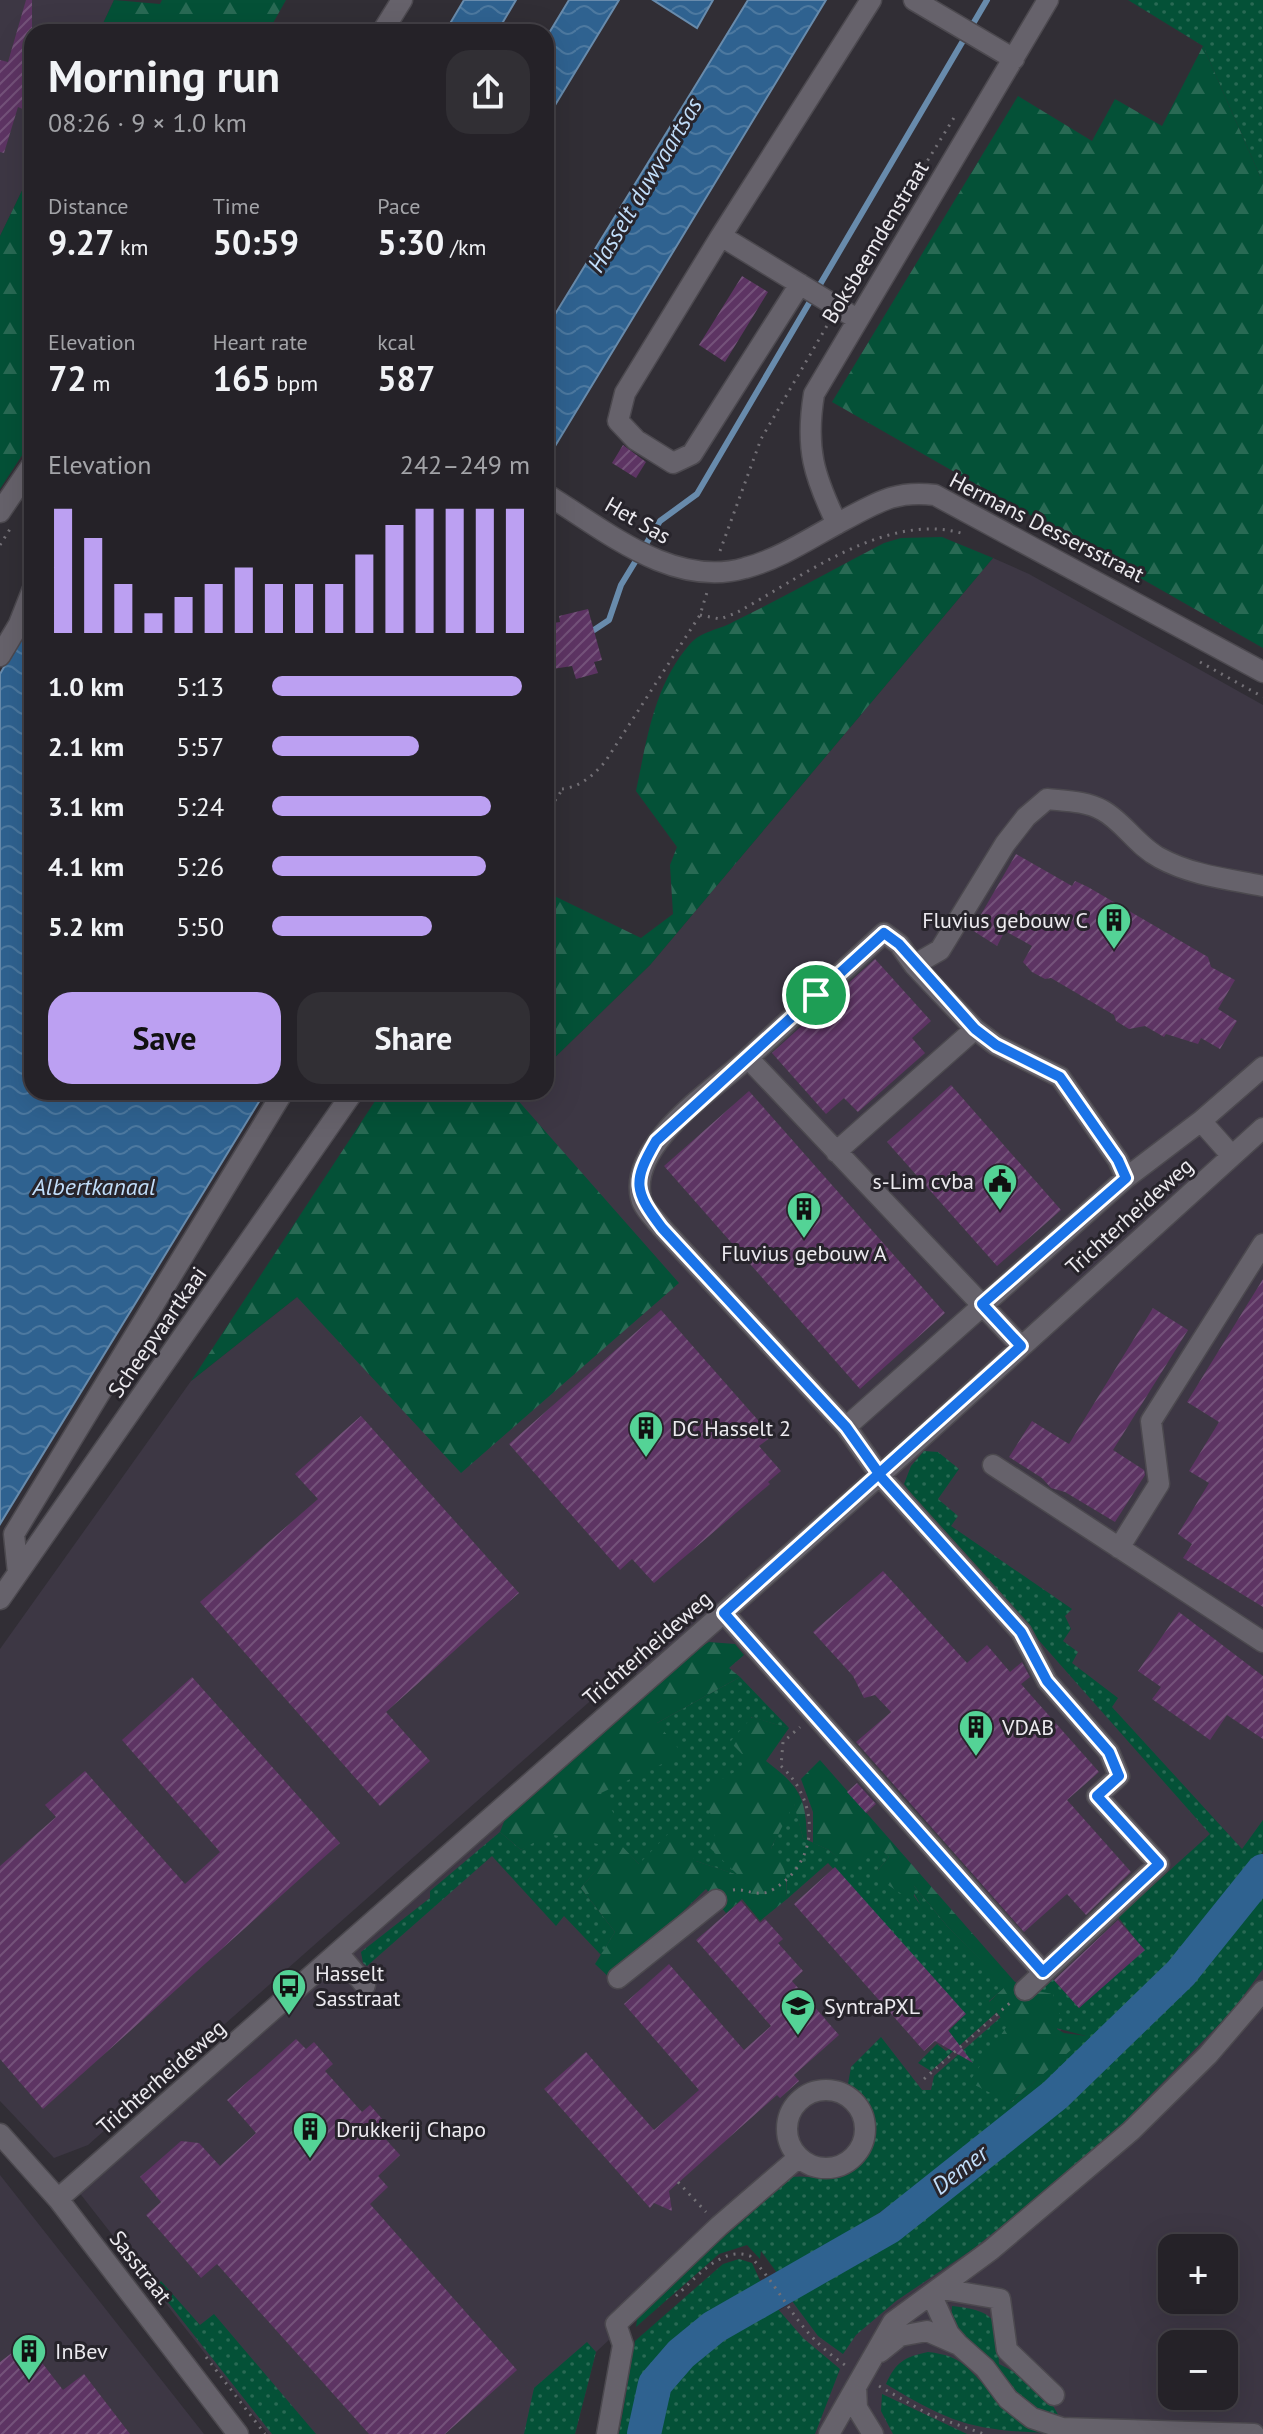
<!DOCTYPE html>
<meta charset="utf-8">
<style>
:root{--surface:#252228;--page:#312f34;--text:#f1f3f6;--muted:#a3a4a8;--line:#423f45;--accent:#bca0f2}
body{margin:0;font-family:"PT Sans",sans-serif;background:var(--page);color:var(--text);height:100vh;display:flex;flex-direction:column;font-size:30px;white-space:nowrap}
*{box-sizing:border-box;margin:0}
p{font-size:26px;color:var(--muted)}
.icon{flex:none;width:44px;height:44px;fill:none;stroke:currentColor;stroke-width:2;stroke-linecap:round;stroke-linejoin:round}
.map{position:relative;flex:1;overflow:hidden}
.details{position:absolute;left:24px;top:24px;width:530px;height:1076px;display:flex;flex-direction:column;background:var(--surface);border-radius:24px;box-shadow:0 8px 32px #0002,0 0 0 2px var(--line)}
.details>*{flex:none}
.fabs{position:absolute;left:1158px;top:2234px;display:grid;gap:16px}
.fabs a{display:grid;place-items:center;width:80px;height:80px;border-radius:16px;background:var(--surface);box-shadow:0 8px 32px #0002,0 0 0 2px var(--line);font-size:40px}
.pin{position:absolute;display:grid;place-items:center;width:68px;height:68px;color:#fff;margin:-34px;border:4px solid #fff;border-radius:50%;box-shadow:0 2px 8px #0007}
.round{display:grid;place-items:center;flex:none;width:84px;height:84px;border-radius:24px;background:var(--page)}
.head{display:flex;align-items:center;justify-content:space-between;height:136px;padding:0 24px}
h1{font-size:44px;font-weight:600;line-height:60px}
.stats{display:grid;grid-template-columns:repeat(3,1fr);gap:12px;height:136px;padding:8px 24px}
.stats div{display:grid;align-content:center}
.stats b{font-size:34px;font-weight:600}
.stats small{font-size:22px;font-weight:400}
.stats p{font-size:22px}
.chart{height:224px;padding:16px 24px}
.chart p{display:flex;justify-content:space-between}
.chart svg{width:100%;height:144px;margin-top:8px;stroke:var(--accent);stroke-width:6}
.cta{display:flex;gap:16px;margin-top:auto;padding:16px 24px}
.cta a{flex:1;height:92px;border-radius:24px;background:var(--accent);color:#111;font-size:32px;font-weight:600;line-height:92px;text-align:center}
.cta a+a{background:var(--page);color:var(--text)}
ul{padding:0 24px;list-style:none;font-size:26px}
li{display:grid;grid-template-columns:128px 96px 1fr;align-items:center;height:60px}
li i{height:20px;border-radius:10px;background:var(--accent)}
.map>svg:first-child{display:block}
.built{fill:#3d3744;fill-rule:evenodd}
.grass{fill:url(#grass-dots)}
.forest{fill:url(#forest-firs)}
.water{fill:url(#water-waves);stroke:#688bac;stroke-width:2}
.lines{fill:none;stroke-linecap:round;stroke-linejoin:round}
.stream{stroke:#688bac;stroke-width:6}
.river{stroke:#2f6290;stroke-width:34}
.building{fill:url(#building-hatch)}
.minor-casing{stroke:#4c494f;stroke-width:23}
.path{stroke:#737076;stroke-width:3;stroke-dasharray:2 6;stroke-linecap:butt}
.minor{stroke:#66626b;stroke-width:20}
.route-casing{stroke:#fff;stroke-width:16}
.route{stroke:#1a73e8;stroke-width:10}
.labels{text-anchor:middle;stroke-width:6;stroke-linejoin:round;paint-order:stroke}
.street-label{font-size:22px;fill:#eceaef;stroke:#27242b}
.poi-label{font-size:22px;fill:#eceaef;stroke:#27242b;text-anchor:start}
.water-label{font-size:24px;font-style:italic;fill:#c1ddf9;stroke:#27242b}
</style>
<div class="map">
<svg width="1263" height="2434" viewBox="0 0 1263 2434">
<defs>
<pattern id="grass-dots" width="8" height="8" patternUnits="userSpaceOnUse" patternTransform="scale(2)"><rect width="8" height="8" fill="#045137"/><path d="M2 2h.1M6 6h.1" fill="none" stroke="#296a54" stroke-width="1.8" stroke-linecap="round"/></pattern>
<pattern id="forest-firs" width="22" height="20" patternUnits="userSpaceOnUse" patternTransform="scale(2)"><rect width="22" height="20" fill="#045137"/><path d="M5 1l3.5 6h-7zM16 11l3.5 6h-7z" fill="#296a54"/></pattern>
<pattern id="water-waves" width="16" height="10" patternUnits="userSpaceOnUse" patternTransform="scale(2)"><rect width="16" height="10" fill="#2f6290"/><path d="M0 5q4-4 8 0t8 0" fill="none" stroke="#4d79a0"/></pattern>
<pattern id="building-hatch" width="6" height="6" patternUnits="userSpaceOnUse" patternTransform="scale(2)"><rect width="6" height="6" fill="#5d3463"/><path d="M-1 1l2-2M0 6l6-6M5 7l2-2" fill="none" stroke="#74527a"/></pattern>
</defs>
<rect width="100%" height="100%" fill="#312e35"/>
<path class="built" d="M0,0H114L99,32H32V170L0,236Z
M993,558L1029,574L1263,705V1831L1243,1860L872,2207L740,2221L694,2261L596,2352L575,2434H268L78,2191L646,1688L631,1665L88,2145L54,2158L0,2101V1649L191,1381L297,1297L519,1092H546V1066L650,965Z
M1263,1884V2434H657L668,2383L854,2262L1079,2090ZM1172,2248H1224V2300H1172ZM1172,2344H1224V2396H1172Z
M0,2175L204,2434H0Z"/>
<path class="grass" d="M1128,0H1263V183L1203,46Z
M924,1451L938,1452L959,1469L938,1499L958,1516L951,1526L1072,1609L1065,1616L1071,1629L1063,1641L1078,1652L1072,1663L1118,1698L1112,1707L1242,1849L1263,1820V1852C1241,1884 1214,1911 1188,1940C1069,2076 934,2183 780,2277L761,2251L760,2259L747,2245L719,2254L636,2327L638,2313L792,2177C806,2175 817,2179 830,2179C862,2178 882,2143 871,2114C867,2103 856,2093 848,2084L851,2067L881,2037L922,2090H931L934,2076L1001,2017L1008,2026L1010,2103L1086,2036L1056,2028L1032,1990L1049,1975L1079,2008L1144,1950L1118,1917L1210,1834L920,1506L904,1484L911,1466Z
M740,1677L789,1728L751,1717V1763L740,1876L696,1861L639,1864L619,1844L581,1888L615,1932L601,1955L564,1916L556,1926L492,1856L367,1966L363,1963L361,1952L430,1898V1891L500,1832L521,1850L601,1793L657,1723Z
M794,1802L803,1838L829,1850L849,1867L877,1844L889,1857L878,1870L921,1906L912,1890L914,1886L948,1927L1007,1986L989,2001L997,2012L931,2071L918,2063L937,2044L946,2051L954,2046L948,2032L965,2014L828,1863L787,1899V1880L771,1848Z
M1263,1884V1969L1233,2010L1102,2145L973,2249L896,2301L856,2335L843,2354L818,2336L792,2301L895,2236L1079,2090L1212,1947Z
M739,2259L752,2263L762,2285L699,2321L648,2371L632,2434H619L635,2341L723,2264Z
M161,2281L200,2325L214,2314L316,2434H272L156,2287Z
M952,2306C998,2311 999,2321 999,2364C1022,2375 1055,2398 1061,2423L1032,2414L951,2321Z
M777,2308L803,2338L840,2369L815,2434H652L656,2402L676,2370Z
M587,2342L596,2352L575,2434H524L534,2388Z
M928,2352C964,2356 965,2368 990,2390C1008,2406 1032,2419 1052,2433C975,2431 952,2424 886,2384C896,2362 904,2357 928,2352Z
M882,2394L967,2434H893L881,2411Z"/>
<path class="forest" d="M114,0L160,4L162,0H286L268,32H99Z
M1203,46L1263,183V648L832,402L1018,96L1092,141L1115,99L1162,126Z
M32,170V440L0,489V236Z
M942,537L993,558L650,965L546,1066V892L641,938L673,914L670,865L677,847L636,791C647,739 654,685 690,644C701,631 719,630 733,622C784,597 834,569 884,543L901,538Z
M381,1092H519L515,1097L679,1283L461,1473L297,1297L191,1381Z
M709,1642L735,1644L744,1655L729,1668L740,1677L657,1723L683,1754L601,1793L621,1825L603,1845L549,1834L521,1850L500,1832L505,1819L683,1657Z
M752,1717L789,1728L766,1761C800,1787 806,1797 807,1840L803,1838L794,1804L771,1848C786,1861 787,1880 787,1899L760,1921L742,1899L726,1913L706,1889L612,1980L595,1964L615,1932L581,1888L619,1843L639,1864L670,1832L696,1861L738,1875L710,1848L717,1828L700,1791L751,1763L730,1742Z
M820,1760L1015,1982L1032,1990L1053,1994L1060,2015L1057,2029L1064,2033L1087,2036L1010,2103L969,2082L1007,2026L989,2002L1006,1986L948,1927L914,1886V1896L923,1908L885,1883L878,1870L889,1857L877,1845L865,1861L849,1868L829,1850L813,1843V1812L801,1779Z"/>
<path class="water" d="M464,0H516L497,32H445Z
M569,0H619L546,120V38Z
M653,0H713L697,28Z
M748,0H826L546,461V329Z
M32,618V1092H265L0,1524V674Z"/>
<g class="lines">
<path class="stream" d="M594,630L609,620L621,585L660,521L697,494L987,0"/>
<path class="river" d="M644,2434L655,2384L681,2354L714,2327L889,2227L1055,2095L1181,1973L1263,1871"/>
</g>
<path class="building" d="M26,0H32V88L25,110L18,107L4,153L0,152V60L8,62Z
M742,276L768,292L725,362L699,345Z
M623,445L646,462L636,478L612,463Z
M588,609L602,660L594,662L598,673L576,679L572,666L546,670V624L560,622L559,616Z
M1016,854L1072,886L1075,881L1088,887L1208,957L1211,967L1235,980L1218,1009L1237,1021L1220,1049L1201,1038L1198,1044L1166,1034L1164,1037L1145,1026L1129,1029L1116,1021L1114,1015L1051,978L1045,979L1032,972L1023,962L1032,946L1005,931L997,946L972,930Z
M875,959L931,1021L912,1038L925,1053L858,1112L844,1098L826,1114L772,1053Z
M951,1085L1061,1210L997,1266L887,1142Z
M749,1091L945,1313L860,1389L664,1166Z
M1263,1279V1607L1183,1558L1192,1544L1178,1534L1209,1483L1189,1471L1219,1422L1187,1402Z
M1153,1308L1188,1330L1113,1450L1144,1470L1145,1475L1115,1522L1065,1492L1051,1488L1042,1478L1009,1457L1032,1421L1069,1444Z
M661,1310L772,1436L759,1446L781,1471L768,1482L770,1484L654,1583L632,1559L620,1570L509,1444Z
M361,1416L519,1593L386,1712L430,1761L380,1806L200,1602L318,1499L295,1474Z
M883,1571L967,1663L987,1645L1010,1672L1022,1662L1030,1677L1021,1684L1099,1772L1067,1800L1131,1872L1086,1915L1067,1894L1024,1932L856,1742L891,1712L875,1695L864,1698L853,1676L813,1632Z
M1179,1612L1263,1676V1739L1227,1715L1210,1740L1152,1699L1161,1687L1138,1671Z
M192,1677L340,1843L43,2109L0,2059V1866L56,1817L45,1805L85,1771L185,1884L220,1852L122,1740Z
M857,1783L876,1804L866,1813L847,1792Z
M835,1867L966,2014L948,2030L973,2063L935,2041L924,2051L794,1904Z
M741,1901L760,1923L765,1919L783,1939L778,1943L803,1971L792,1981L839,2035L794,2075L799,2081L780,2098L777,2095L669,2191L672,2211L654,2203L650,2208L544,2089L586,2052L654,2130L699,2090L624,2004L669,1964L744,2050L771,2026L696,1940Z
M1118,1920L1145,1950L1079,2008L1054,1980Z
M296,2039L306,2049L314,2042L333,2064L325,2071L362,2112L370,2105L389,2127L381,2134L400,2155L378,2176L388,2187L370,2204L517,2370L445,2434H369L217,2264L201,2278L146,2215L161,2202L140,2177L181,2141L199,2143L220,2166L256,2133L227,2100Z
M26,2342L63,2390L84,2374L130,2434H0V2362Z"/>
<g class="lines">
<g class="minor-casing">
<path id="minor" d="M914,0L1014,59
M382,32L402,0
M721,236L625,393L618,421L636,440L673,463L692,454L800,284
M857,319L721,236L871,0
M546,494C604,529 672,589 745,568C780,559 812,537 844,520C878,502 896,490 935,495L1263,672
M0,512L32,465
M837,524C814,476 805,449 814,394L1048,0
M0,656L19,624L32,591
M748,1058L884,933L899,944L914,965
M1201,1121L1126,1178L1118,1160L1060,1077L996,1045L975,1029L914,965L940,950L1005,844L1026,817L1047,799C1066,801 1086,801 1102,810C1123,821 1137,846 1160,858C1191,875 1228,879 1263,886
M836,1152L975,1029
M1232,1156L1201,1121L1263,1067
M1021,1346L748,1058C713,1090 628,1145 641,1198C643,1208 656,1220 662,1228L846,1427L882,1478L1021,1632L1047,1681L1109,1752L1119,1776L1097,1796L1159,1864L1025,1990
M846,1427L1126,1178
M993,1465L1263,1642
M1119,1548L1159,1484L1151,1421L1263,1244
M18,1573L14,1534L283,1092
M0,1599L353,1092
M724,1613L1043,1972
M338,1953L365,1985
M618,1978L716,1900
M787 2129a39 39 0 1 1 78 0a39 39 0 1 1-78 0Z
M0,2134L58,2199L238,2434
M58,2199L880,1475L1263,1128
M942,2289L1000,2299L1007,2350L1054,2395
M931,2294L949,2334L957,2343
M880,2352L900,2336L927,2331L959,2345L985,2368L1008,2399L1032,2418L1062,2428L1254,2434
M856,2387L857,2408L873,2434
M607,2434L623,2345L616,2324L719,2226L799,2157
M829,2434L893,2322L991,2250L1131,2131L1208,2055L1263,1991"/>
</g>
<path class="path" d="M848,290L955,116
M0,545L10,529
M720,551L761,439L828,324
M32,562V567
M700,615L720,619L736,613C801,578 885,512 961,533
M1200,662L1263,697
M546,788C572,793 588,781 605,762L700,615L708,589
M546,814L562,790
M733,1890C747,1888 758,1899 774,1889C821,1860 819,1801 781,1766L783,1742L800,1727
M924,2079L1011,2002
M678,2182L706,2212
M676,2296C695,2279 722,2245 750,2256C787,2296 795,2331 845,2365
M206,2357L265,2434
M879,2386L930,2415L984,2434"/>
<use href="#minor" class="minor"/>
</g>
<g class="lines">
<g class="route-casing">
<path id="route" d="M816,995L656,1141C632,1182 634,1191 662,1228L846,1427L880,1475L882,1478L1021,1632L1047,1681L1109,1752L1119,1776L1097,1796L1159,1864L1043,1972L724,1613L1021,1346L982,1304L1126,1178L1118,1160L1060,1077L996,1045L975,1029L899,944L884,933L816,995"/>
</g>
<use href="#route" class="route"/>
</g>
<defs>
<g id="building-pin" transform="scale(1.8)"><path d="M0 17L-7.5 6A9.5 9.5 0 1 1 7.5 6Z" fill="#54d396" stroke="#27242b"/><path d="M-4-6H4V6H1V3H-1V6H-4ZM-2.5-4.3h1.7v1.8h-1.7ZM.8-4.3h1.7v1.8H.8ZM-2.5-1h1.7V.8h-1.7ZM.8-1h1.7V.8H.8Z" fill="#111"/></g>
<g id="civic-pin" transform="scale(1.8)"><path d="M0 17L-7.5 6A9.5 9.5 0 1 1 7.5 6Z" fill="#54d396" stroke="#27242b"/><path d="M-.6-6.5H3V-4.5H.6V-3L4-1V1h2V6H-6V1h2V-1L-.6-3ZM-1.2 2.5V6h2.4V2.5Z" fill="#111"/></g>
<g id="bus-pin" transform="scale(1.8)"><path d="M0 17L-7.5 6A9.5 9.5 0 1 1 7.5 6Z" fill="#54d396" stroke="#27242b"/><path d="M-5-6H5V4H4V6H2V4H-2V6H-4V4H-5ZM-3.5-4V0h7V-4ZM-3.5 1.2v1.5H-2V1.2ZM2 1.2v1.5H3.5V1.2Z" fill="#111"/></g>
<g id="university-pin" transform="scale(1.8)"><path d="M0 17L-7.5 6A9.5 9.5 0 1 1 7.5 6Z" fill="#54d396" stroke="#27242b"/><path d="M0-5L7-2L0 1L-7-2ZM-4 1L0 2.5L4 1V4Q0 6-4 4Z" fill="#111"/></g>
</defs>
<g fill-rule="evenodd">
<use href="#building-pin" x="1114" y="920"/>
<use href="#civic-pin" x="1000" y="1181"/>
<use href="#building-pin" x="804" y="1209"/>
<use href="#building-pin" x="646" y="1428"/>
<use href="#building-pin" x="976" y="1727"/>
<use href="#bus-pin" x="289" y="1986"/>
<use href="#university-pin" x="798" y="2006"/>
<use href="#building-pin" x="310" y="2129"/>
<use href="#building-pin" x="29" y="2351"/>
</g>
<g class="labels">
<g class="street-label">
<text transform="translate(875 242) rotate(-59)" y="8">Boksbeemdenstraat</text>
<text transform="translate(638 520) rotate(30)" y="8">Het Sas</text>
<text transform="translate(1047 527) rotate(27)" y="8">Hermans Dessersstraat</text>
<text transform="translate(1129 1216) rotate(-42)" y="8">Trichterheideweg</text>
<text transform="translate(157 1332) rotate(-55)" y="8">Scheepvaartkaai</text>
<text transform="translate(647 1648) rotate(-41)" y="8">Trichterheideweg</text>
<text transform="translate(161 2077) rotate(-41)" y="8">Trichterheideweg</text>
<text transform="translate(141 2267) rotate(52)" y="8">Sasstraat</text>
</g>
<g class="poi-label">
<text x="1088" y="928" text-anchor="end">Fluvius gebouw C</text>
<text x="974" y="1189" text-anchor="end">s-Lim cvba</text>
<text x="804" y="1261" text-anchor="middle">Fluvius gebouw A</text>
<text x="672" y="1436">DC Hasselt 2</text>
<text x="1002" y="1735">VDAB</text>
<text x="315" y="1981">Hasselt<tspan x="315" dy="25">Sasstraat</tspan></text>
<text x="824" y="2014">SyntraPXL</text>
<text x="336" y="2137">Drukkerij Chapo</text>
<text x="55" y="2359">InBev</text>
</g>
<g class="water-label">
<text transform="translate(645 185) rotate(-59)" y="8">Hasselt duwvaartsas</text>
<text x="94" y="1195">Albertkanaal</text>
<text transform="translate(960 2170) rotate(-38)" y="8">Demer</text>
</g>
</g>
</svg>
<div class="fabs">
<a>+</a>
<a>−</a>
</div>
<div class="pin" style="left:816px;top:995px;background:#1e9e55"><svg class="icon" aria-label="arrive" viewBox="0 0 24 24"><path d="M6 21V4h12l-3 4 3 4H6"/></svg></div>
<section class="details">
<div class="head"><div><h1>Morning run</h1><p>08:26 · 9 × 1.0 km</p></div><a class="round"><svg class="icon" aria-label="share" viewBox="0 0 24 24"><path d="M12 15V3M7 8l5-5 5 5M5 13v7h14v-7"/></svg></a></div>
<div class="stats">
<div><p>Distance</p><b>9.27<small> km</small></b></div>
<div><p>Time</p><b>50:59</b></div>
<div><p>Pace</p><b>5:30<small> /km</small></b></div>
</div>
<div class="stats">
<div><p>Elevation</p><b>72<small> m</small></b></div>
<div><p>Heart rate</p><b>165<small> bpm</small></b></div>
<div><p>kcal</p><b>587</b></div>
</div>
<div class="chart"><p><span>Elevation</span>242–249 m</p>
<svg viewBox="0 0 160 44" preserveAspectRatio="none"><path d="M5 44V6M15 44V15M25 44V29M35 44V38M45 44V33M55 44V29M65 44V24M75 44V29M85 44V29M95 44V29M105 44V20M115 44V11M125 44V6M135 44V6M145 44V6M155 44V6"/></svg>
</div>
<ul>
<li><b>1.0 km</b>5:13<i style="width:97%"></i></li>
<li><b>2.1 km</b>5:57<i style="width:57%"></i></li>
<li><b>3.1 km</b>5:24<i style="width:85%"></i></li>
<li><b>4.1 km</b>5:26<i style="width:83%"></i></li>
<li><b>5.2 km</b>5:50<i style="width:62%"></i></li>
</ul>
<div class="cta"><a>Save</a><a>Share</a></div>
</section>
</div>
